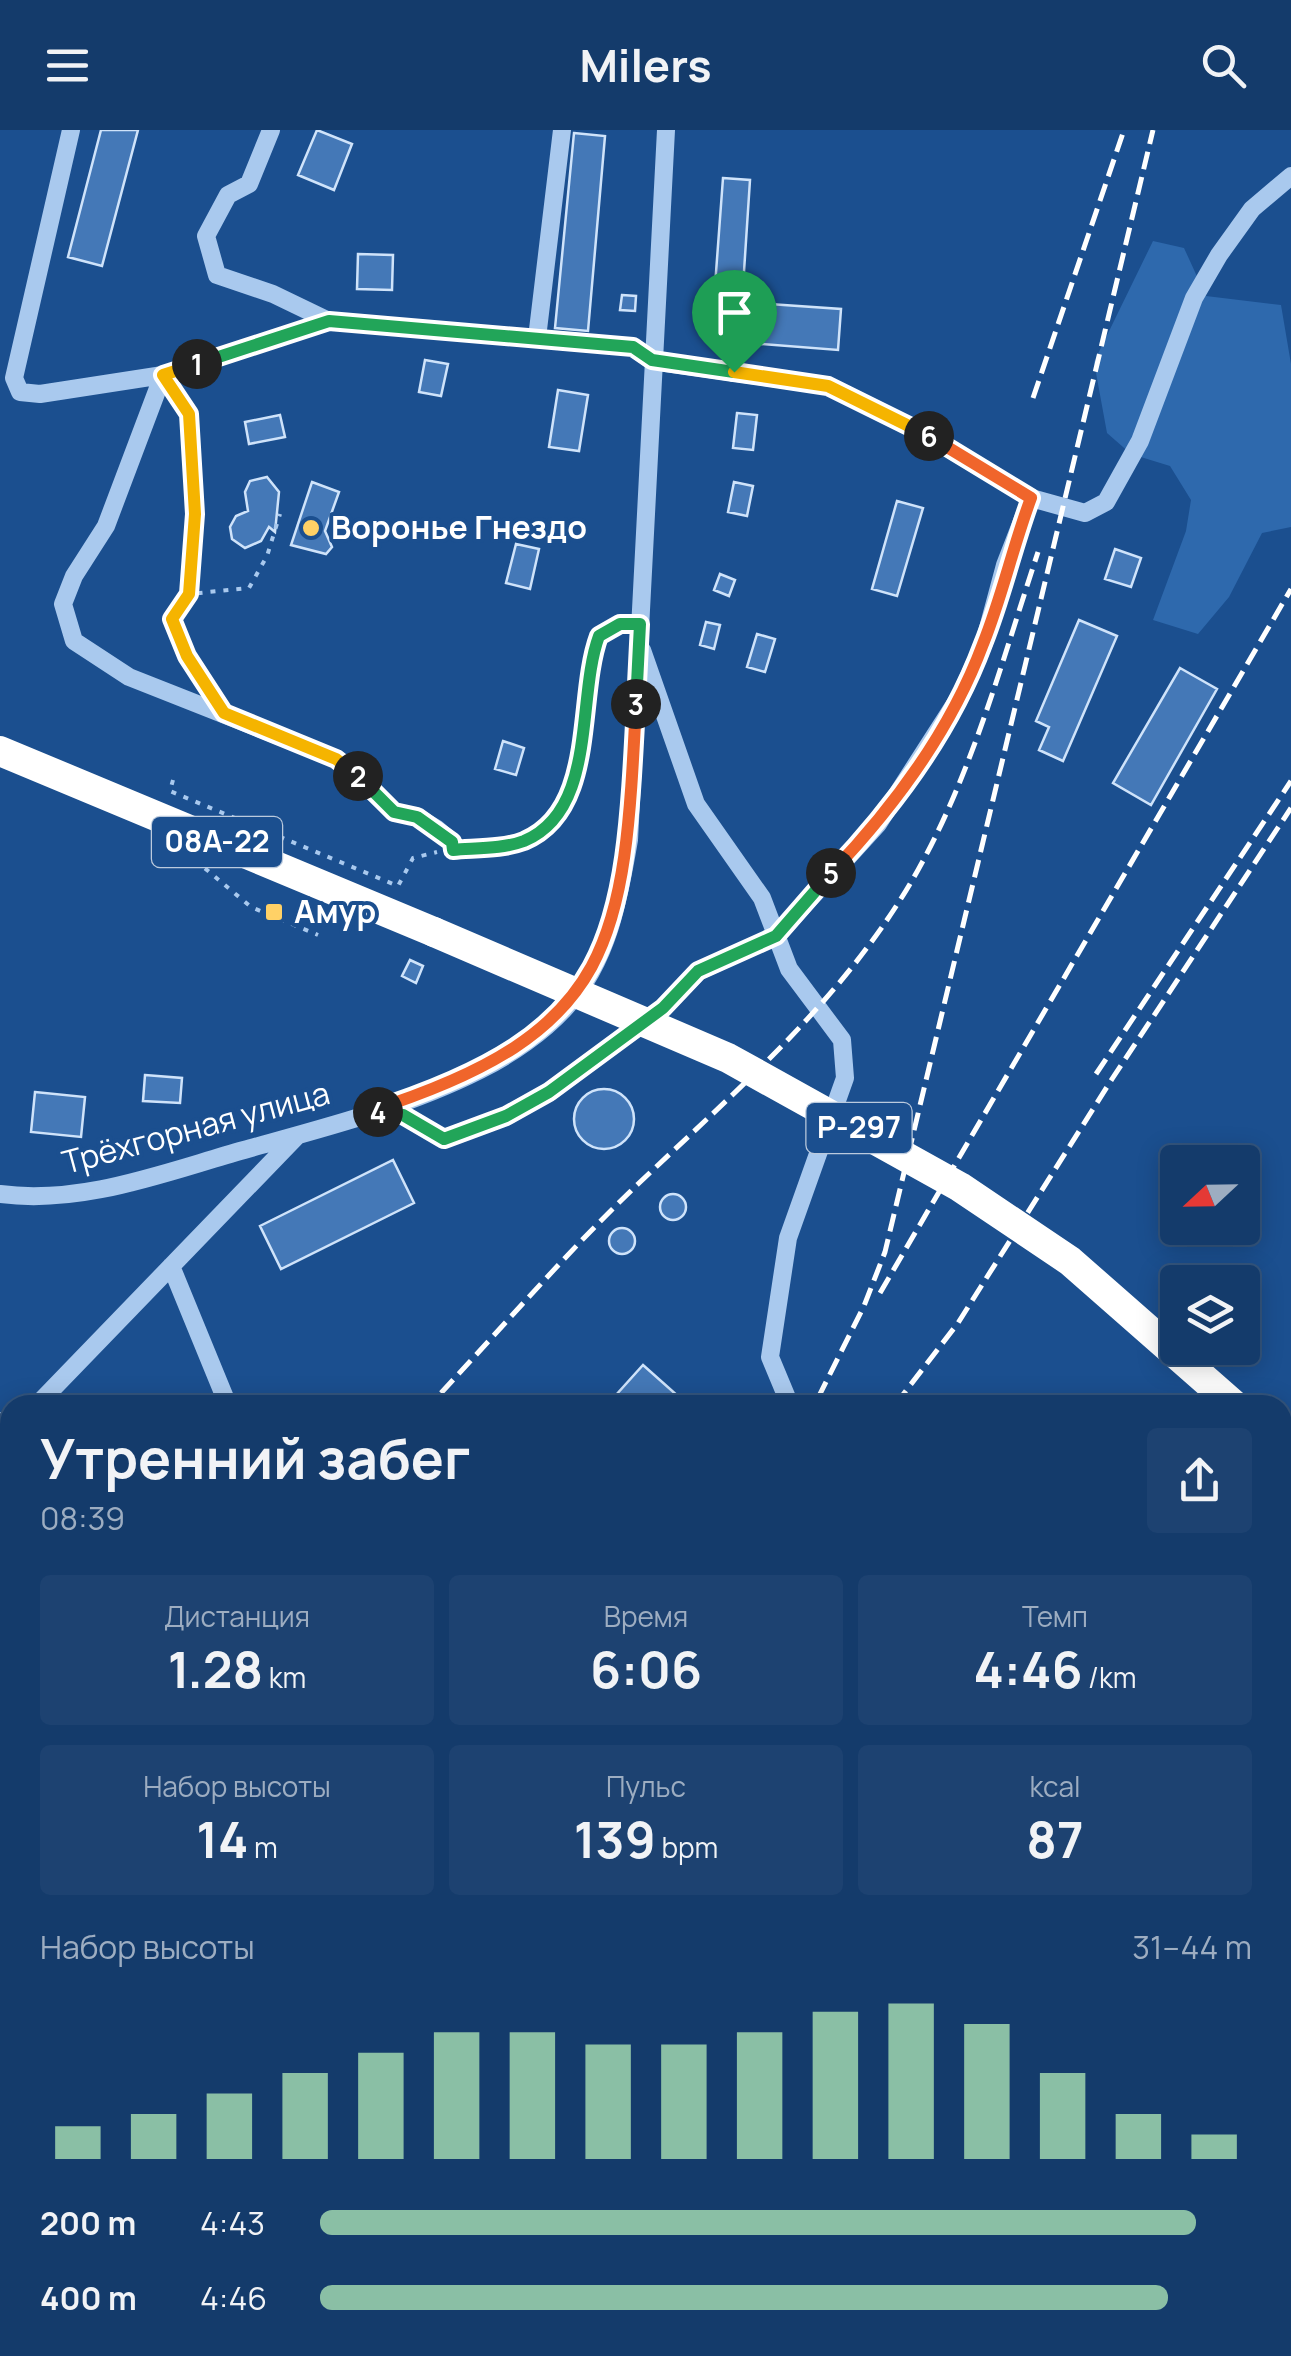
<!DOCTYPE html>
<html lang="ru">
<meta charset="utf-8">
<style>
:root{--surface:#143b6b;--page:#1d4271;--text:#f1f3f6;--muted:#9dadc1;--line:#33557e;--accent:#8abfa5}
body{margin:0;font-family:Manrope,sans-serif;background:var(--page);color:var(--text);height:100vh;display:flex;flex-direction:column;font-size:38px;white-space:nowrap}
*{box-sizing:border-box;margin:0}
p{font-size:32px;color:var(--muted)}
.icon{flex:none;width:55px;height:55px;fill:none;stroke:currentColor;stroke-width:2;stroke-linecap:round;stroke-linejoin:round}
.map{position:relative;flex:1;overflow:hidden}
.panel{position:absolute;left:0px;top:1265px;width:1292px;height:962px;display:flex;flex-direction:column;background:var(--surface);border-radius:30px 30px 0 0;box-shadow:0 5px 25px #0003,0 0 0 2px var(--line)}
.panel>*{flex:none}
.needle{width:65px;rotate:248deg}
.tools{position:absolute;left:1160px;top:1015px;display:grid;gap:20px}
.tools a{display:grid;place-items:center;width:100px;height:100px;border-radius:10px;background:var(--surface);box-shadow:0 5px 25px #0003,0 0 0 2px var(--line);font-size:50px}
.pin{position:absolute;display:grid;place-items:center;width:85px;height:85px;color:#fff;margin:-102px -42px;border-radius:50% 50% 50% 0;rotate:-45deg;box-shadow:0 0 10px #0007}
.pin .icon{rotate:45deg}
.km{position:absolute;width:50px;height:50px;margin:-25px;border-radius:50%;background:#222;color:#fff;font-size:28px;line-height:50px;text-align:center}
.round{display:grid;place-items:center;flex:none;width:105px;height:105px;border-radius:10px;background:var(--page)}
.head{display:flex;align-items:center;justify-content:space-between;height:170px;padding:0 40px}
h1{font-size:55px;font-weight:700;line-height:75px}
.metrics{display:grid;grid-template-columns:repeat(3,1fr);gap:15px;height:170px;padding:10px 40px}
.metrics div{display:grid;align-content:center;border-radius:10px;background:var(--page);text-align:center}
.metrics b{font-size:50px;font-weight:700}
.metrics small{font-size:28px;font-weight:400}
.metrics p{font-size:28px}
.chart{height:280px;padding:20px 40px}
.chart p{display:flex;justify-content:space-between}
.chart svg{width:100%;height:180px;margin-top:10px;stroke:var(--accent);stroke-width:6}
ul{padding:0 40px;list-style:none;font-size:32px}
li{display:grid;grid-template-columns:160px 120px 1fr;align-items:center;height:75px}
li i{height:25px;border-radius:12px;background:var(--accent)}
header{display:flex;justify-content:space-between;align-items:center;height:130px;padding:0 40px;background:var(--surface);font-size:45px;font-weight:700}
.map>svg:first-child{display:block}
.green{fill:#2e69ad}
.water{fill:#3c6290;stroke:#9cc4f0;stroke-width:2.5}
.building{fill:#4478b7;stroke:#cfe3fa;stroke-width:2.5}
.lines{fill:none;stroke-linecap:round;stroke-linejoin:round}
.path{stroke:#a9c9ee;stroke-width:4;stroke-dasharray:5 8;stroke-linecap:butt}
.minor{stroke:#a9c9ee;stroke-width:18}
.highway{stroke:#fff;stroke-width:30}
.rail{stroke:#fff;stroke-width:5;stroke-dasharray:18 8;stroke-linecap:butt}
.highway-bridge{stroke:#fff;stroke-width:30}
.split-1-casing{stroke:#fff;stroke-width:20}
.split-2-casing{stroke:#fff;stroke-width:20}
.split-3-casing{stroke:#fff;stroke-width:20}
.split-4-casing{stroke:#fff;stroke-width:20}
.split-5-casing{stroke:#fff;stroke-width:20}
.split-6-casing{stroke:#fff;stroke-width:20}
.split-7-casing{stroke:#fff;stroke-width:20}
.split-1{stroke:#22a559;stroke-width:12}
.split-2{stroke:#f5b400;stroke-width:12}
.split-3{stroke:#22a559;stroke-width:12}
.split-4{stroke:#f0652b;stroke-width:12}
.split-5{stroke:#22a559;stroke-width:12}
.split-6{stroke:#f0652b;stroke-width:12}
.split-7{stroke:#f5b400;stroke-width:12}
.poi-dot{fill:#ffd166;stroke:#1b4f8f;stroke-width:4}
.labels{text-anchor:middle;stroke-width:8;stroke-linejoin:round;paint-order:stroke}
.shield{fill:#1b4f8f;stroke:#bbcadd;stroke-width:2.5}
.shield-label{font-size:30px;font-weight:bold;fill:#fff}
.poi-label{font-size:32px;font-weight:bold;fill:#fff;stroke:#1b4f8f;text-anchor:start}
.street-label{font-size:32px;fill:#fff;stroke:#1b4f8f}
</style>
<header><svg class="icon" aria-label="menu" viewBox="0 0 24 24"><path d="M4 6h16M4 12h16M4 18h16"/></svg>Milers<svg class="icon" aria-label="search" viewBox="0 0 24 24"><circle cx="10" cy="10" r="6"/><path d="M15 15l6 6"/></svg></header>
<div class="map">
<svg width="1291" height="2226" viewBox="0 0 1291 2226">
<rect width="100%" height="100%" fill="#1b4f8f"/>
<path class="green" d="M1153,111L1184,118L1206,166L1281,175L1291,234V397L1262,403L1229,467L1198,504L1153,490L1186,401L1191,370L1170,336L1131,324L1107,303L1094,232Z"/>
<path class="water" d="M1291,2003V2226H949L953,2218H1282V2004Z
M484,2218H813L815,2226H483Z"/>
<path class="building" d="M101,0H138L102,136L68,127Z
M317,0L352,14L334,60L298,45Z
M574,3L605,6L588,201L555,198Z
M723,48L750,50L742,172L841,179L838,220L711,210Z
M358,124L393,125L392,160L357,159Z
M622,165L636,166L635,181L620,180Z
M425,230L448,234L441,266L419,262Z
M558,260L588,265L579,321L549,317Z
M737,283L757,285L753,320L733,318Z
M280,285L285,307L249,314L245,292Z
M267,347L279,362L275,402L269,397L261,411L245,418L232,409L230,397L236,386L248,381L245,362L250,351Z
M312,352L339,362L325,401L332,417L326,424L291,415Z
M734,352L753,356L747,386L728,382Z
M897,371L923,378L897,466L872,459Z
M516,414L539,419L530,459L506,453Z
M1115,419L1141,428L1131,457L1105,449Z
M720,444L735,450L729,466L714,460Z
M1079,490L1117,506L1063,631L1039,620L1049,597L1036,591Z
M706,492L720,495L714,519L700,515Z
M757,504L775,509L765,542L747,537Z
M1180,538L1217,559L1151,675L1113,653Z
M503,611L524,618L516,645L495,639Z
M410,830L423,836L416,853L402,846Z
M145,945L182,948L180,973L143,971Z
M574 989a30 30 0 1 1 60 0a30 30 0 1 1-60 0Z
M35,962L85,967L81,1007L31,1002Z
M393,1030L414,1073L281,1139L260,1096Z
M660 1077a13 13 0 1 1 26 0a13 13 0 1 1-26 0Z
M609 1111a13 13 0 1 1 26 0a13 13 0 1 1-26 0Z
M643,1235L688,1275H607Z"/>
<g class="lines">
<path class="path" d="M176,264C207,311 193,408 189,464
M208,558L187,526L172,489L189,464L249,458L267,426L280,384
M173,650L170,661L398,756L413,728L437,722
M472,718C488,717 510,717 525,710C601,674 575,570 599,506L626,494
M195,730L251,777L318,805
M1282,1845L1291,1850"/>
<path class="minor" d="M71,0L14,248L20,262L40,264L163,245
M271,0L249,54L228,65L206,106L217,145L273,164L329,191
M537,208L562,0
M642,520L696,674L762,768L789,839L842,910L845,948L788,1108L770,1227L790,1275
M453,720L452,712L437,699L417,687L394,682L337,629L129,547L74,511L63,474L74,446L106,396L163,245L329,191L633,217L652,231L828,256L918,300L1031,368L1085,383L1106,372L1140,311L1194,168L1219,125L1252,79L1291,46
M379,982L403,985L444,1009L507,986L549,962L663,878L699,841L776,806L878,694L960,566L984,513L1005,435L1031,368
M0,1064C83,1075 165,1042 244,1020C323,998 407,977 480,940C510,925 544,902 566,877C608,831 619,769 629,710L666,0
M171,1136L228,1275
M37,1275L297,1006
M0,1291H10
M1282,1582L1291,1568
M1282,1960L1291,1959
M0,2088L10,2089
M213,2218L219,2226
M460,2226L462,2218"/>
<path class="highway" d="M0,621L434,802
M1282,1327L1291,1336"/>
<path class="rail" d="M1033,268L1124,0
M1096,944L1291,651
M880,1163L1291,459
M441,1263C506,1193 569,1120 638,1054C741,956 848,865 918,740C973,641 1003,528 1038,422
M818,1268L864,1176L885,1122L1153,0
M895,1275L958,1193L1112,949L1291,678
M0,1617H10
M0,1890L10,1889"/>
<path class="highway-bridge" d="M434,802L728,928L960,1057L1070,1131L1234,1275"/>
</g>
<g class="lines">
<g class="split-1-casing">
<path id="split-1" d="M197,234L329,191L633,217L652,230L734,242"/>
</g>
<g class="split-2-casing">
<path id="split-2" d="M197,234L163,245L189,284L195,384L189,464L172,489L187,526L224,583L336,629L358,646"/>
</g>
<g class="split-3-casing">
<path id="split-3" d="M358,646L394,682L417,687L452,712L453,720C475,718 503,719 524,711C598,680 576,568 599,506L620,494H640L636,574"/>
</g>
<g class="split-4-casing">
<path id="split-4" d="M378,982L370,981C618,902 624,811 636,574"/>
</g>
<g class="split-5-casing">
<path id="split-5" d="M378,982L403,985L444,1009L506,986L549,962L663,878L698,841L776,806L831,743"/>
</g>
<g class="split-6-casing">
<path id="split-6" d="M831,743C893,678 951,600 983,514C1002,467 1013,416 1031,368L929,306"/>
</g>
<g class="split-7-casing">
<path id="split-7" d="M734,242L828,256L929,306"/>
</g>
<use href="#split-1" class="split-1"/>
<use href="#split-2" class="split-2"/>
<use href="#split-3" class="split-3"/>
<use href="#split-4" class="split-4"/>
<use href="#split-5" class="split-5"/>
<use href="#split-6" class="split-6"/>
<use href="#split-7" class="split-7"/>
</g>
<g class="poi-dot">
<circle cx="311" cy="398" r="10"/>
<rect x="264" y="772" width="20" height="20" rx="5"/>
</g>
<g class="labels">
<g class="shield">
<rect x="152" y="687" width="130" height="50" rx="8"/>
<rect x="806.5" y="973" width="105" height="50" rx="8"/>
</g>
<g class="shield-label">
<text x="217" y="722">08А-22</text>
<text x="859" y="1008">Р-297</text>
</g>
<g class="poi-label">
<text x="331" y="409">Воронье Гнездо</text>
<text x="294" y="793">Амур</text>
</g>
<g class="street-label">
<text transform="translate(196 998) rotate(-15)" y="11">Трёхгорная улица</text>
</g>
</g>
</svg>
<div class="tools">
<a><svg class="needle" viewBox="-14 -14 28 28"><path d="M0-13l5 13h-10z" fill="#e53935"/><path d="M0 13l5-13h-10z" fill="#9dadc1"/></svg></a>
<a><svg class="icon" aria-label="layers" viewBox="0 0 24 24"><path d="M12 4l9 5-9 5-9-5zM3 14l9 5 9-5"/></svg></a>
</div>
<div class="pin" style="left:734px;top:242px;background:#1e9e55"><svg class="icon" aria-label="arrive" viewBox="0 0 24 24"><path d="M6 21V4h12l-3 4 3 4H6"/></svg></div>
<b class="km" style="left:197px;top:234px">1</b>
<b class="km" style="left:358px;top:646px">2</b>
<b class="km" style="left:636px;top:574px">3</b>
<b class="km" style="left:378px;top:982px">4</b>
<b class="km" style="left:831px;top:743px">5</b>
<b class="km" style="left:929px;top:306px">6</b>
<section class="panel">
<div class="head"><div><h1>Утренний забег</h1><p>08:39</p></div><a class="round"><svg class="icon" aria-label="share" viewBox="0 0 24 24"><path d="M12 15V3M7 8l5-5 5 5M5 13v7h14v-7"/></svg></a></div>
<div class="metrics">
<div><p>Дистанция</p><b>1.28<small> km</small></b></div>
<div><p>Время</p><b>6:06</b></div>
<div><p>Темп</p><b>4:46<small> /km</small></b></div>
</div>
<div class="metrics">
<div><p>Набор высоты</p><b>14<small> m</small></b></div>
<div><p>Пульс</p><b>139<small> bpm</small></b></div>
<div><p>kcal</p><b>87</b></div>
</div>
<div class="chart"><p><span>Набор высоты</span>31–44 m</p>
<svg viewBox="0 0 160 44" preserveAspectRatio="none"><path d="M5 44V36M15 44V33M25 44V28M35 44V23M45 44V18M55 44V13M65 44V13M75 44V16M85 44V16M95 44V13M105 44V8M115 44V6M125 44V11M135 44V23M145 44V33M155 44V38"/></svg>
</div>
<ul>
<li><b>200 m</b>4:43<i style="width:94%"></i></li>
<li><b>400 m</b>4:46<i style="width:91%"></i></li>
</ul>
</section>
</div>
